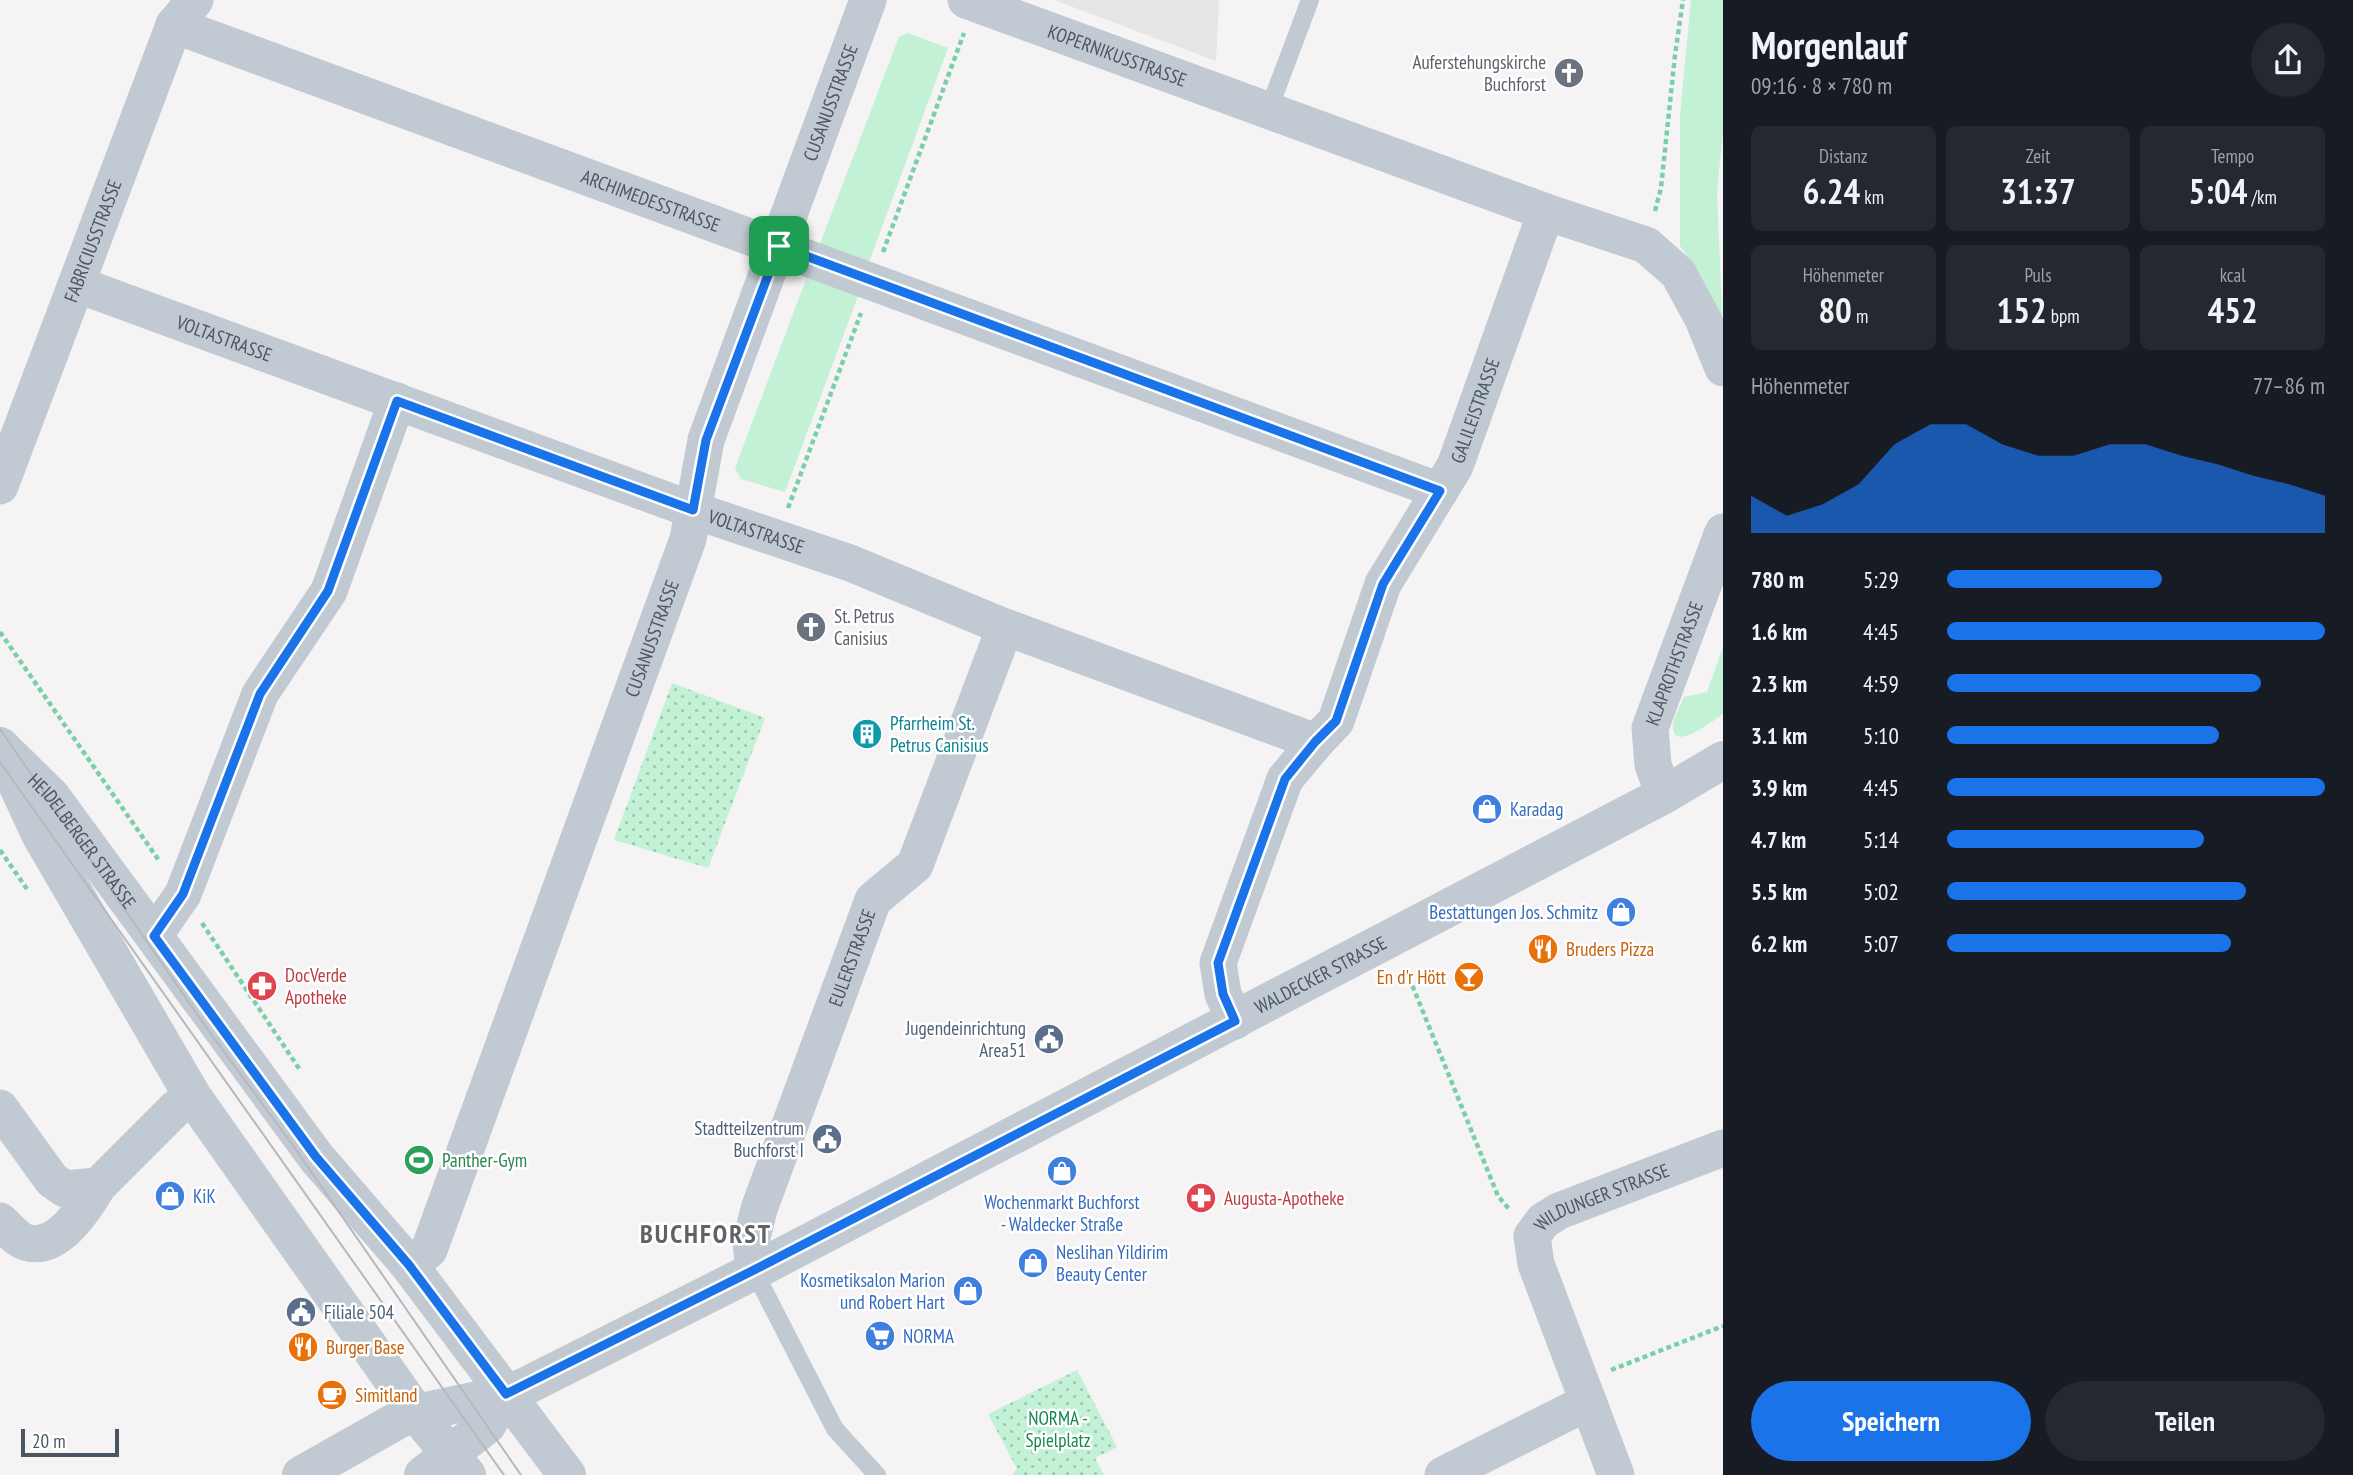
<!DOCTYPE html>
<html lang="de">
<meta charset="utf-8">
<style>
:root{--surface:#171b24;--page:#242831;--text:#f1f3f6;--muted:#9ea1a6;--accent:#1a73e8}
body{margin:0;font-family:"PT Sans Narrow",sans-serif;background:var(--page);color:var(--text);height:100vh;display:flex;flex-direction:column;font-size:26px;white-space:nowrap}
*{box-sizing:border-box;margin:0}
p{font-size:23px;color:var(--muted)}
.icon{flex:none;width:38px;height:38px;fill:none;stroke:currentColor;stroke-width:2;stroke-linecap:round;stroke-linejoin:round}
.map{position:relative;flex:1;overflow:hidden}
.sheet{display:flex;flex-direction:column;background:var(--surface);width:630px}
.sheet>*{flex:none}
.scale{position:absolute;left:21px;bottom:18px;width:98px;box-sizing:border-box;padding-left:7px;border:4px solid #4a5661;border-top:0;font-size:19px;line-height:24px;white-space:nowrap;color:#4a5661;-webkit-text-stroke:5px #fff;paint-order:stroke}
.pin{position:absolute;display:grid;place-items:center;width:60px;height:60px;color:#fff;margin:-30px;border-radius:14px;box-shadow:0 4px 10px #0006}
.round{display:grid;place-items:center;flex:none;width:74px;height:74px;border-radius:37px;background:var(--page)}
.headline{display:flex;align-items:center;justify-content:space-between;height:119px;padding:0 28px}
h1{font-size:38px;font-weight:800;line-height:52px}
.figures{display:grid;grid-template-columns:repeat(3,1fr);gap:10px;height:119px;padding:7px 28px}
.figures div{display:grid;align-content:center;border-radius:10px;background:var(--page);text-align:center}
.figures b{font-size:35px;font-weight:800}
.figures small{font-size:19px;font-weight:400}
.figures p{font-size:19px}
.chart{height:196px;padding:14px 28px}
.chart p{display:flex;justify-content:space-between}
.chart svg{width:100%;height:126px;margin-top:7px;fill:var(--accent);opacity:.7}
.primary-button{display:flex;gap:14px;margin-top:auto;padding:14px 28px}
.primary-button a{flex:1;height:80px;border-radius:42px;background:var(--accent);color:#fff;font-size:28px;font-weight:800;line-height:80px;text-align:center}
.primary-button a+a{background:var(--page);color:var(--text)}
ul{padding:0 28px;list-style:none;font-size:23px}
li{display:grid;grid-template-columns:112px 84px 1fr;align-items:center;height:52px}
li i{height:18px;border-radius:9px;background:var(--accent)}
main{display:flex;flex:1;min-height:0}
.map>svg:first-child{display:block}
.education{fill:#e6e4e5}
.green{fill:#c3f1d5}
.park{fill:url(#park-dots)}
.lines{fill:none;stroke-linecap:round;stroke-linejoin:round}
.path{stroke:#7ad0a6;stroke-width:4.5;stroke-dasharray:5 3.5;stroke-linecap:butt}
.service{stroke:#c1cad2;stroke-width:18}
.minor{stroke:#c1cad2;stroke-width:37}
.tertiary{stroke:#c1cad2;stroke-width:38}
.tram{stroke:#b5b8bd;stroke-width:2}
.route-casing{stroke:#fff;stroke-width:14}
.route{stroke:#1a73e8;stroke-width:9}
.labels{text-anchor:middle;stroke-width:5;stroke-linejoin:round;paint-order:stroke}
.street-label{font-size:19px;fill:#4a5661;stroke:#fff}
.worship-label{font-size:19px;fill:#5b616d;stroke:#fff;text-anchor:end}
.culture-label{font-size:19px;fill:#0d838f;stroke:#fff;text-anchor:start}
.shop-label{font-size:19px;fill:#366cbe;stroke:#fff;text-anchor:start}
.food-label{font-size:19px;fill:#c56008;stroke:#fff;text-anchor:start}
.health-label{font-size:19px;fill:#be3a42;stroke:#fff;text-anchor:start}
.service-label{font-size:19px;fill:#4e5e75;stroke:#fff;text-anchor:end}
.leisure-label{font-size:19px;fill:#27864d;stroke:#fff;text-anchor:start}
.park-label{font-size:19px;fill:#17864f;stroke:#fff}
.district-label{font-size:26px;font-weight:bold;letter-spacing:2px;fill:#5f6368;stroke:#fff}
</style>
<main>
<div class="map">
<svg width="1723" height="1475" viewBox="0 0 1723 1475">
<defs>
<pattern id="park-dots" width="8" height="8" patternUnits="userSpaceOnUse" patternTransform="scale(1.75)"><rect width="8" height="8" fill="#c3f1d5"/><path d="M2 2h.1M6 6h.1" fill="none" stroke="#a0c6b0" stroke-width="1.8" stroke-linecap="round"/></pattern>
</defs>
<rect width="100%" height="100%" fill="#f5f3f3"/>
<path class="education" d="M1054,0H1219L1216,61Z"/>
<path class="green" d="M1691,0H1723V130L1717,192L1723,337L1694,265L1680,246V115Z
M908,33L948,48L868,265L821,245V241L899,37Z
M808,274L861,288L785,492L741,479L735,468Z
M1723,647V714C1715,719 1674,752 1673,728C1672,719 1681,705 1684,697L1707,692Z"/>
<path class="park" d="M672,683L765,718L708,868L614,840Z
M1077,1370L1117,1447L1095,1458L1104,1475H1012L1017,1469L988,1414Z"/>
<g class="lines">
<path class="path" d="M1655,211L1661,188L1675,55L1683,0
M883,252L964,33
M788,508L861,313
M0,632L160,862
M0,850L27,889
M202,923L300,1070
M1406,970L1498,1196L1509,1209
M1611,1370L1723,1326"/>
<path class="service" d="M1269,109L1310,0
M754,1271L835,1429L877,1475"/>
<g class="minor">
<path id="s1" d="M966,0L1546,212L1646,245L1678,273L1703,319L1723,368"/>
<path id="s2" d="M174,25L1440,491"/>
<path id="s3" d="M76,284L693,510L850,563L1005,627L1316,742"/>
<path id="s4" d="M0,486L174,25L195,0"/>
<path id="s5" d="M1664,795L1653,765L1650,728L1723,532"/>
<path d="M154,936L183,894L260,694L329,591L397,401"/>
<path id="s6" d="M1235,1021L1223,994L1218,963L1285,779L1316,742L1336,721L1383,584L1455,466L1546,212"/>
<path d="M0,1108L52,1180L65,1189L98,1186C85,1208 57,1253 25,1242C16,1239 7,1227 0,1221"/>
<path d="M98,1186L176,1108L193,1097"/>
<path id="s7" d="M409,1265L429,1250L688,539L706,440L868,0"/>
<path id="s8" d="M754,1271L751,1242L759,1209L873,900L915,865L1005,627"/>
<path d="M1443,1475L1588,1402"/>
<path id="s9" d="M1616,1475L1536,1264L1532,1236L1543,1221L1559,1211L1723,1148"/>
</g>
<g class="tertiary">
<path id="s10" d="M0,746L51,796L316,1157L409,1265L567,1475"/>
<path d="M10,769L41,836L193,1097L416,1413L467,1475"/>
<path id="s11" d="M301,1475L400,1419L416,1413L506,1394L528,1385L754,1271L1664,795L1723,760"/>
<path d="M423,1475L487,1425L506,1394"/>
</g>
<path class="tram" d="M0,729L208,1030L294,1147L521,1475
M0,762L504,1475"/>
</g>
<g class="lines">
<g class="route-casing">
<path id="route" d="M779,246L1440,491L1383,584L1336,721L1315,742L1285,779L1218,963L1223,994L1235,1021L754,1270L506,1394L409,1265L316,1157L154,936L183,894L260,694L328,591L397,401L693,510L706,440Z"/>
</g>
<use href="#route" class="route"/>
</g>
<defs>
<g id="church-disc" transform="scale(1.575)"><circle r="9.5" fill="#6b7280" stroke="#fff"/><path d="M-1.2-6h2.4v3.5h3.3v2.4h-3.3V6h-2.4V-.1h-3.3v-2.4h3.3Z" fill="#fff"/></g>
<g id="building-disc" transform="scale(1.575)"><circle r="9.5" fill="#0f9aa8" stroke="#fff"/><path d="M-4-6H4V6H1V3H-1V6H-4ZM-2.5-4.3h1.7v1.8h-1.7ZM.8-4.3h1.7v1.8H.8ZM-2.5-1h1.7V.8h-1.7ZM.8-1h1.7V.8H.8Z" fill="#fff"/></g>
<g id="shop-disc" transform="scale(1.575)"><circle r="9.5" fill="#3f7fe0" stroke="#fff"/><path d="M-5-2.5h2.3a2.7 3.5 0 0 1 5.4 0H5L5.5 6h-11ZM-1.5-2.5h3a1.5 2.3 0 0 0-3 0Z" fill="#fff"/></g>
<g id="restaurant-disc" transform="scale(1.575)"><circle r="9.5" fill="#e8710a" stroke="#fff"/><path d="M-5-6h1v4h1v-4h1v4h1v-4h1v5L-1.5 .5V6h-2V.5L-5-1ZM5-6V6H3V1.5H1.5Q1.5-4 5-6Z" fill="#fff"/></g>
<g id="bar-disc" transform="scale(1.575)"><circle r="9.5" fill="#e8710a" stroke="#fff"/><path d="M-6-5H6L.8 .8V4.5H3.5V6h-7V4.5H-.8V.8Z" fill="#fff"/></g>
<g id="pharmacy-disc" transform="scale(1.575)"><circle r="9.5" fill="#e0444e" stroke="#fff"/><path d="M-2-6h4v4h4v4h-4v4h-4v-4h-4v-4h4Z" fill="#fff"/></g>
<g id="civic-disc" transform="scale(1.575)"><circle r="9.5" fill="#5c6f8a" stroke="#fff"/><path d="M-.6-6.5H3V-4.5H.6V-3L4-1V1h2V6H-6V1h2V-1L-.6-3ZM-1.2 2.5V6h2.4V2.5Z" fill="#fff"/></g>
<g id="stadium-disc" transform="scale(1.575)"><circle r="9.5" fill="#2e9e5b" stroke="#fff"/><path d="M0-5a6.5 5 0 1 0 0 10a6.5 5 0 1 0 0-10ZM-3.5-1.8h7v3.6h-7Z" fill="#fff"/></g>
<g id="supermarket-disc" transform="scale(1.575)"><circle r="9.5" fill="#3f7fe0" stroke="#fff"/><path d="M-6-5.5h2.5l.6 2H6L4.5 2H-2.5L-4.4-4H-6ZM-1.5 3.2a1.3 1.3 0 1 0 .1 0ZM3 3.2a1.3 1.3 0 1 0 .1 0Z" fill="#fff"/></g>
<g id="cafe-disc" transform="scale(1.575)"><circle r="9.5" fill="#e8710a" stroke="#fff"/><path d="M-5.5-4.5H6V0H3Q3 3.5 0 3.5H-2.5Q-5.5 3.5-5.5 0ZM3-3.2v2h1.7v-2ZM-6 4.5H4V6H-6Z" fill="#fff"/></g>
</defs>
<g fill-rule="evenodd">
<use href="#church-disc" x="1569" y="73"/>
<use href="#church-disc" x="811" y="627"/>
<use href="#building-disc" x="867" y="734"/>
<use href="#shop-disc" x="1487" y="809"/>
<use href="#shop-disc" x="1621" y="912"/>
<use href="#restaurant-disc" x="1543" y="949"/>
<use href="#bar-disc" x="1469" y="977"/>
<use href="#pharmacy-disc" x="262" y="986"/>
<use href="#civic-disc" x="1049" y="1039"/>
<use href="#civic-disc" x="827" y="1139"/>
<use href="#stadium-disc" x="419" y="1160"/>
<use href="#shop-disc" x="1062" y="1171"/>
<use href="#shop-disc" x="170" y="1196"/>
<use href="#pharmacy-disc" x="1201" y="1198"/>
<use href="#shop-disc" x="1033" y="1263"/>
<use href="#shop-disc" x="968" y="1291"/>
<use href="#civic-disc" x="301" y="1312"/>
<use href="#supermarket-disc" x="880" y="1336"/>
<use href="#restaurant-disc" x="303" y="1347"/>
<use href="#cafe-disc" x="332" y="1395"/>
</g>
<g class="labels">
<g class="street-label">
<text dy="7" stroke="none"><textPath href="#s1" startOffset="161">KOPERNIKUSSTRASSE</textPath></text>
<text dy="7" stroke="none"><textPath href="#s7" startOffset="1242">CUSANUSSTRASSE</textPath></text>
<text dy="7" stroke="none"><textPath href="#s2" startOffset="508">ARCHIMEDESSTRASSE</textPath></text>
<text dy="7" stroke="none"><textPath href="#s4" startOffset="262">FABRICIUSSTRASSE</textPath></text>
<text dy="7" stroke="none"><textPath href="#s3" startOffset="158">VOLTASTRASSE</textPath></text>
<text dy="7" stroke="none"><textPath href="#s6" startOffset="676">GALILEISTRASSE</textPath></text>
<text dy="7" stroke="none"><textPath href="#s3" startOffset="724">VOLTASTRASSE</textPath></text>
<text dy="7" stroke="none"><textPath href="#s7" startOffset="676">CUSANUSSTRASSE</textPath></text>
<text dy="7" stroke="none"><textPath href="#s5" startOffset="138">KLAPROTHSTRASSE</textPath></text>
<text dy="7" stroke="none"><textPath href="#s10" startOffset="126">HEIDELBERGER STRASSE</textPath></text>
<text dy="7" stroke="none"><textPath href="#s8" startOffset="331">EULERSTRASSE</textPath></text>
<text dy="7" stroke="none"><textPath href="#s11" startOffset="1139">WALDECKER STRASSE</textPath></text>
<text dy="7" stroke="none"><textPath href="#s9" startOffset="336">WILDUNGER STRASSE</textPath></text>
</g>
<g class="worship-label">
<text x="1546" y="69">Auferstehungskirche<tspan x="1546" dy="22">Buchforst</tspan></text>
<text x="834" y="623" text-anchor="start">St. Petrus<tspan x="834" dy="22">Canisius</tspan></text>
</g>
<g class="culture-label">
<text x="890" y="730">Pfarrheim St.<tspan x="890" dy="22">Petrus Canisius</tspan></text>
</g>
<g class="shop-label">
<text x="1510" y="816">Karadag</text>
<text x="1598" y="919" text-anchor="end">Bestattungen Jos. Schmitz</text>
<text x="193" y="1203">KiK</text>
<text x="1062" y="1209" text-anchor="middle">Wochenmarkt Buchforst<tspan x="1062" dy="22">- Waldecker Straße</tspan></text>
<text x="1056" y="1259">Neslihan Yildirim<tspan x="1056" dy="22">Beauty Center</tspan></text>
<text x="945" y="1287" text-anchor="end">Kosmetiksalon Marion<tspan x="945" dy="22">und Robert Hart</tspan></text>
<text x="903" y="1343">NORMA</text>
</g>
<g class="food-label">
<text x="1566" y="956">Bruders Pizza</text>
<text x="1446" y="984" text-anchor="end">En d'r Hött</text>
<text x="326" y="1354">Burger Base</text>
<text x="355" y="1402">Simitland</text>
</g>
<g class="health-label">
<text x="285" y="982">DocVerde<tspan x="285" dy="22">Apotheke</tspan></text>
<text x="1224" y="1205">Augusta-Apotheke</text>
</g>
<g class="service-label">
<text x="1026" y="1035">Jugendeinrichtung<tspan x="1026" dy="22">Area51</tspan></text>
<text x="804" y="1135">Stadtteilzentrum<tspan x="804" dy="22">Buchforst I</tspan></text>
<text x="324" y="1319" text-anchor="start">Filiale 504</text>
</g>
<g class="leisure-label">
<text x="442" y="1167">Panther-Gym</text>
</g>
<g class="park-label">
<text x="1058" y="1425">NORMA -<tspan x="1058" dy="22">Spielplatz</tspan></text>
</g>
<g class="district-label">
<text x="706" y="1243">BUCHFORST</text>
</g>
</g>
</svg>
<div class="scale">20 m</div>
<div class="pin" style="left:779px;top:246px;background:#1e9e55"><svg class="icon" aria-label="arrive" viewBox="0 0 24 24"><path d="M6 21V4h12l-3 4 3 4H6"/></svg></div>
</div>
<section class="sheet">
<div class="headline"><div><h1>Morgenlauf</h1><p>09:16 · 8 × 780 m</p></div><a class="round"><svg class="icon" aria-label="share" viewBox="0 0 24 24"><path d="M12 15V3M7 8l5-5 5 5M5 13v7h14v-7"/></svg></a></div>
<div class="figures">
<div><p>Distanz</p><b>6.24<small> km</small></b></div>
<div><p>Zeit</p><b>31:37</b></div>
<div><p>Tempo</p><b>5:04<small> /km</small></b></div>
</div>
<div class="figures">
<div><p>Höhenmeter</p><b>80<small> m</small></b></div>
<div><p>Puls</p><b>152<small> bpm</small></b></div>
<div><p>kcal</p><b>452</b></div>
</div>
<div class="chart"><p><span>Höhenmeter</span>77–86 m</p>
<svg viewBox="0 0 160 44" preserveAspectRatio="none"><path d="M0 44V31L10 38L20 34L30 27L40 13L50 6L60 6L70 13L80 17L90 17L100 13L110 13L120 17L130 20L140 24L150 27L160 31V44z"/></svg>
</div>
<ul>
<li><b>780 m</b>5:29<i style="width:57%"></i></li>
<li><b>1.6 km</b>4:45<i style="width:100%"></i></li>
<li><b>2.3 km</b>4:59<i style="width:83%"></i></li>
<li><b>3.1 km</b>5:10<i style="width:72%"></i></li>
<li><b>3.9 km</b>4:45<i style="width:100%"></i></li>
<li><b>4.7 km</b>5:14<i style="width:68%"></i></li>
<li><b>5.5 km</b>5:02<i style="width:79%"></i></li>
<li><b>6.2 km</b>5:07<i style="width:75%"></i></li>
</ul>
<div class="primary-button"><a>Speichern</a><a>Teilen</a></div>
</section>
</main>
